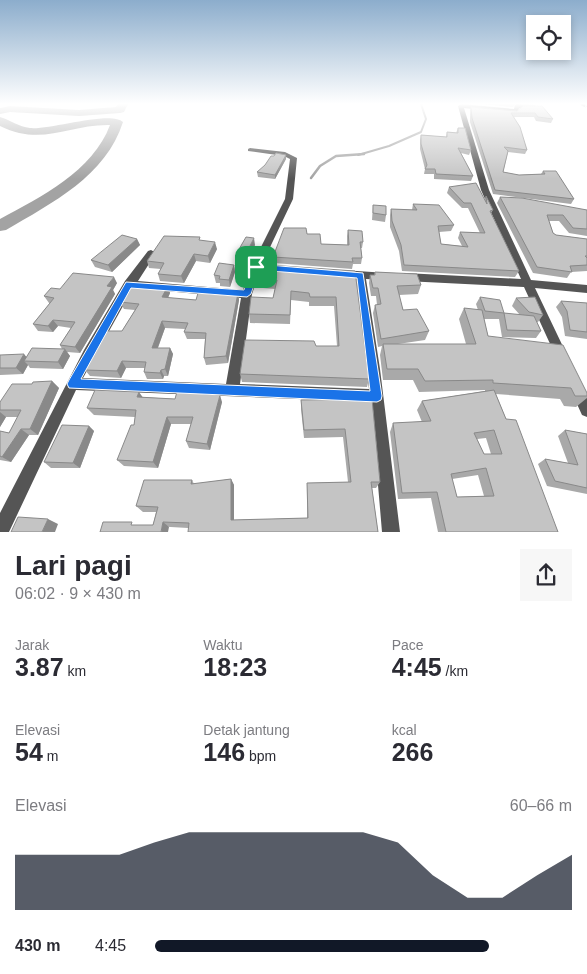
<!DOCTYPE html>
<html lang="id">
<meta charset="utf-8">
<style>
:root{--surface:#fff;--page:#f7f7f7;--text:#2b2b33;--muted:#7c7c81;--accent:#111827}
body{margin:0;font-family:Helvetica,sans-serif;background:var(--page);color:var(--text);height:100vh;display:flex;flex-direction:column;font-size:19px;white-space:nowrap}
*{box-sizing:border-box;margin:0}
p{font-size:16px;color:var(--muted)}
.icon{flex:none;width:28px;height:28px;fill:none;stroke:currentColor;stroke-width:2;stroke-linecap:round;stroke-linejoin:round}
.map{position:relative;height:532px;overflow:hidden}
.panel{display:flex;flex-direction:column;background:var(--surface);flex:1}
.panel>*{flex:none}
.buttons{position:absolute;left:526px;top:15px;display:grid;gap:10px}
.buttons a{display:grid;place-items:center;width:45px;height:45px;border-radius:0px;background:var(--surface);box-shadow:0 2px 8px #0003;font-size:25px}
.pin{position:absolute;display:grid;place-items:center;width:42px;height:42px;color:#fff;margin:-21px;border-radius:10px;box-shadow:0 2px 8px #0006}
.round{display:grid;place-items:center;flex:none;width:52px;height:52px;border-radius:0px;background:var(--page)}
.head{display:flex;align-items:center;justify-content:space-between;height:85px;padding:0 15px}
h1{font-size:28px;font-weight:800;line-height:38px}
.stats{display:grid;grid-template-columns:repeat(3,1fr);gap:8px;height:85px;padding:5px 15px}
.stats div{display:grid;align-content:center}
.stats b{font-size:25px;font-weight:800}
.stats small{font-size:14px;font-weight:400}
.stats p{font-size:14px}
.chart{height:140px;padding:10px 15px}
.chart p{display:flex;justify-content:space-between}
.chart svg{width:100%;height:90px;margin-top:5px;fill:var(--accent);opacity:.7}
ul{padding:0 15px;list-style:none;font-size:16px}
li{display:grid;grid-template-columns:80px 60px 1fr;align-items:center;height:38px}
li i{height:12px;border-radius:6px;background:var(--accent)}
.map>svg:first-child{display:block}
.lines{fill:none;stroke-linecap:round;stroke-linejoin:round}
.stream-far1{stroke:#a3a3a3;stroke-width:2}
.stream{stroke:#a3a3a3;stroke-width:2.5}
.river{fill:#a3a3a3;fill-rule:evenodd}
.minor{fill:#555;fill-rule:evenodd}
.rail{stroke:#000;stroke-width:2;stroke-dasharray:4.5 1 0.5 1;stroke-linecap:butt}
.wall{fill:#a9a9a9;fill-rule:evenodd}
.shaded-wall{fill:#898989}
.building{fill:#c4c4c4;stroke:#898989;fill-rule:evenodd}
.route{fill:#1a73e8;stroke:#fff;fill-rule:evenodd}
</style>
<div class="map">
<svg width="587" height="532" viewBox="0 0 587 532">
<rect width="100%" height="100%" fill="#fff"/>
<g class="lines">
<path class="stream-far1" d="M358,155L389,146L421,132L426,119L421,104"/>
<path class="stream" d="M311,178L320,166L336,156L364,154"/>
<path class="river" d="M118,104H128L124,112L120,113L79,116L10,112L0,114V108L10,106L79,110L116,107Z
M0,117C10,120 19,127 30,128C50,130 111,110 123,122C106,176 52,203 6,230L0,231V219C41,197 93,171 110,125C68,124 43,147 0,126Z"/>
<path class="minor" d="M461,104L514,109L515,105L517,104L534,105L537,107L534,109L519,108L518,112L516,113L464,108L489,190L531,280L587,285V293L535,288L567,355L565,359L561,360L557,359L524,287L405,281L400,277L405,273L521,279L481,190L458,106Z
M250,148L285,152L297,158L293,199L262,264L278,265L283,269L278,273L260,271L252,294L240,384L369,389L355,278H342L337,274L342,270L387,273L388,276L383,280L366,279L380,369L400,532H382L371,402L76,390L9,532H0V513L84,350L125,281L148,251L151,250L156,253L138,281L243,290L251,267L285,199L290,159L284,156L248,151V149ZM133,288L241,298L226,384L83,378Z
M578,385L583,386L587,395V417L582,415L571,391L573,386Z"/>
<path class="rail" d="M581,104L587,107"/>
</g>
<path class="wall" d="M483,104H515L513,107Z
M523,106L553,119L551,123L536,121L534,117H514L527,150L525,154L508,152L503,172L519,175L541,174L543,171L574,199L571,204L493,194L470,122V110L471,107L517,111Z
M458,128L471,150L469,155L461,153L473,176L471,181L434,179V174H424L425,169L420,149V140L421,135L446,137L447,132L456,133Z
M286,159L275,179L258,177L257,172Z
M449,187L485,199L486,196L493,210L491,213L519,271L515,277L402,271L399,251L390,227V215L391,209L412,210L413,204L454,225L451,231L439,232L441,244L462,246L458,238L460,232L480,233L468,208H462L447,193Z
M500,197L587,210V236L569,233L559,221H549L553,233L556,235L587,239V271L571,272L567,278L533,273L497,203Z
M373,205L386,215L385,222L372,220Z
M348,230L363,242L362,248H361L362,258L361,264H353L352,269L274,263L273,257L307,234L321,244L347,245V236Z
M137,239L140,245L112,272L95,267L91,260Z
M201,241L217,249L210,263L196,261L184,283L160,281L158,274L161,269L149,268L147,261Z
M255,245L248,259L239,258L238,251Z
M234,265L235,272L230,287L220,286V283H216L214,275Z
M355,271L369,379L367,387L242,382L240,374L316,346H337L334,306H309V302L291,300L290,324L250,323L249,314L273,298L275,289L263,288L262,279Z
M375,272L421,285L418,294L399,295L403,310L429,331L425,340L398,344H466L459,319L464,308L478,310L476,304L480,297L504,313L520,315L512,306L516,298L543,315L538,322H537L541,331L536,338L502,337L499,319H484L488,336L587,393V398L576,407L564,406L560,399L496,394L506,419L558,532H438L431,498L398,499L390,432L393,423L422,422L417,410L422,401L485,391V390L419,392L413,380H383L380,355L382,346L378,347L373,313L375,305H377L376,296H371L369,283L370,275H374ZM486,438L491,454H484L477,439ZM478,475L484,496L457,497L452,479Z
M117,283L113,290L115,294L80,353L67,352L70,356L63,369L30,368L28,365L23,374L0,375V355L26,357L62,349L60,345L71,328L58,326L53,332L38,331L33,324L50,303H49L44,296L60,289Z
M168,286L170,293L168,298L196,300L215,294L238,293L239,300L228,363L206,365L204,358L205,339H187L184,332L185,329L165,328L158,348H170L173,354L168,376H164L163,379H147L144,372L145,368H126L121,378L90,376L85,370L96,351L94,348L122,331L135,310L124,309L120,302Z
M561,301L587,303V339L565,336L562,317L556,307Z
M52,381L59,388L38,435H29L11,462L0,460V431L9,433L18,417H6L0,427V402L32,384Z
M199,393L222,402L210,450L189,448L186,441L191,424H171L158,468L124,466L117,460L134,425L135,417L94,415L87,408L142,397L175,399Z
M372,399L380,482L376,488H372L378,532L188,528L136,525H153L156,512H143L136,506L192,480L194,484L231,479L234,485V520L307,518V483L348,482L343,437L304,438L301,409V400Z
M89,426L94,431L80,468H51L44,462Z
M565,430L587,434V494L547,486L538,464L545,459L568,463L558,436Z"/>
<path class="shaded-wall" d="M286,155V159L275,179V175Z
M254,238L255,245L248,259L247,252Z
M137,239L140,245L112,272L108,265Z
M215,242L217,249L210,263L208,256Z
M194,254L196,261L184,283L181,276Z
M234,265L235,272L230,287L229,280Z
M114,277L117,283L113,290L115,294L80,353L75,347L107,286Z
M168,286L170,293L165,304L162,297Z
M238,293L239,300L228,363L226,356Z
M53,320L58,326L53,332L48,326Z
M162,321L165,328L155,355L152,348Z
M170,348L173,354L168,376L165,369Z
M65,349L70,356L63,369L58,362Z
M24,354L30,361H24L28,365L23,374L16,368Z
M122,361L126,368L121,378L117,371Z
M161,370L164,376L163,379L160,373Z
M52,381L59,388L38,435L30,429Z
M139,392L144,399L137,397Z
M220,395L222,402L210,450L207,444Z
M0,412L6,417L0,427Z
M167,417L171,424L158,468L153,462Z
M89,426L94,431L80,468L73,463Z
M21,429L29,435L11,462L2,457Z
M231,479L234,485V525L231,520Z
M48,519L58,524L55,532H42Z
M163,522L169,527L168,532H161Z"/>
<path class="building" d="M523,106H542L553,119L538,117L535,113H511L520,127L527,150L504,147L508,151L503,172L519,175L545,174L543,171H556L574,199L495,190L472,118L471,107L517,111Z
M458,128H465L471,150L458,148L473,176L436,174L435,169H425L427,165L421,144V135L447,137V132L458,133Z
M276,153L286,155L275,175L257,172L265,165L271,156H274Z
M476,183L487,204L486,196L493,210L490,211L519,271L404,265L401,245L392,221L391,209L417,210L413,204L439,205L454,225L438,226L441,244L468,247L460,232L485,233L471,203H464L449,187Z
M500,197L522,198L587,210V229L573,228L563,215H547L553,233L556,235L587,239V256H585L587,258V265L570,266L572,272L537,267Z
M373,205L386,206V215L373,213Z
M284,228H306L307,234H320L321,244L349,245L348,230L362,231L363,242H360L362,258H352L353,262L273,257Z
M122,235L137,239L108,265L91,260Z
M164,236L200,237L199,240L215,242L208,256L194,254L181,276L158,274L164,263L147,261Z
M246,237L254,238L247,252L238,251Z
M219,263L234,265L229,280L219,279L220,276L214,275Z
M269,265L355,271L369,379L240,374L245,340L314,341L316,346H339L336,297H310L309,293L291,291L290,315L249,314L251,297L273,298L277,280L262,279L265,266Z
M375,272L417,274L421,285L397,286L403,310L417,309L429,331L381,339L375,305L381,304L378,288H373L370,275H375Z
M73,273L114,277L107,286L112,287L75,347L60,345L75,322L53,320L48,326L33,324L54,298L44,296L51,288L60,289Z
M132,283L168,286L162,297L196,300L198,293L215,294L216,291L238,293L226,356L204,358L206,333L184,332L188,323L162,321L152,348H170L165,369L161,370L160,373L144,372L146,362L122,361L117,371L85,370L97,348H94L104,331H122L139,304L120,302Z
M480,297L500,300L504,313L485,311Z
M535,297L543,315L529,312L516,298Z
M561,301L587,303V332L570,330L567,311Z
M464,308L482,310L488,336L563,345L587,393V396H575L571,388L493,383V380L425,381L418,369H387L383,344H476Z
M504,313L534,316L541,331L507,330Z
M32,348L65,349L58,362L24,361Z
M24,354L16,368H0V355Z
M52,381L30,429H21L2,457L0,456V431L9,433L21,410H0V402L12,384H32L33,382Z
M178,388L198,389L197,393L220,395L207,444L186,441L193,417H167L153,462L117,460L131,425H134L136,410L87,408L95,390L139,392L137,397L175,399Z
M494,390L506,419L516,420L558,532H446L437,492L402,493L393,423L431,421L422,401ZM494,430L502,454H484L474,433ZM486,468L494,496L457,497L451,474Z
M372,399L380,482H371L378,532H188L189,523L163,522L161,532H100L103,522H132L131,525H153L158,507L136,506L144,480H192L191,484L231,479V520L308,518L307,483L351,482L345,429L304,430L301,400Z
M62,425L89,426L73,463L44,462Z
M565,430L587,434V488L555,481L545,459L578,465Z
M18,517L48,519L42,532H11Z"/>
<linearGradient id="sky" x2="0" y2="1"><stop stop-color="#8cadcc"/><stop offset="0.58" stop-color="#fff"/><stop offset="1" stop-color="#fff" stop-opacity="0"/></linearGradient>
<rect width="587" height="179" fill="url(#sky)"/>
<path class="route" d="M256,264L363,273L382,396L381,400L377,402L69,388L67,384L69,380L126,282L244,290L252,267ZM259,270L357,278L370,391L81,379L131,288L247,297L251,294Z"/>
</svg>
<div class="buttons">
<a><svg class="icon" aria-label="locate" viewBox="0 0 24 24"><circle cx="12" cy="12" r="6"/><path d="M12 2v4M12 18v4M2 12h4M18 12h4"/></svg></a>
</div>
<div class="pin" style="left:256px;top:267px;background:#1e9e55"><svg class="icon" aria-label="arrive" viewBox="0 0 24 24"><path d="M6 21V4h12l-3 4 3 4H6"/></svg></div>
</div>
<section class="panel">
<div class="head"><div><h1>Lari pagi</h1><p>06:02 · 9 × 430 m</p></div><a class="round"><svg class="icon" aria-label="share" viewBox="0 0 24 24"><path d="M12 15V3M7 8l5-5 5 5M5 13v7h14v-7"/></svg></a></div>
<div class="stats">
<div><p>Jarak</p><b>3.87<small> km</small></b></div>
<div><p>Waktu</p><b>18:23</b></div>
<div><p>Pace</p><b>4:45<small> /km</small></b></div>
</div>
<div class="stats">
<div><p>Elevasi</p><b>54<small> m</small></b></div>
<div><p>Detak jantung</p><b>146<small> bpm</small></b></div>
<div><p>kcal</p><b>266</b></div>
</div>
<div class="chart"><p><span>Elevasi</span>60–66 m</p>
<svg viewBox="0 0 160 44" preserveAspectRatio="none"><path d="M0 44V17L10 17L20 17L30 17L40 11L50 6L60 6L70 6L80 6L90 6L100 6L110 11L120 27L130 38L140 38L150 27L160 17V44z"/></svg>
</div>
<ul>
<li><b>430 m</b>4:45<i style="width:80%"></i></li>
</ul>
</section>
